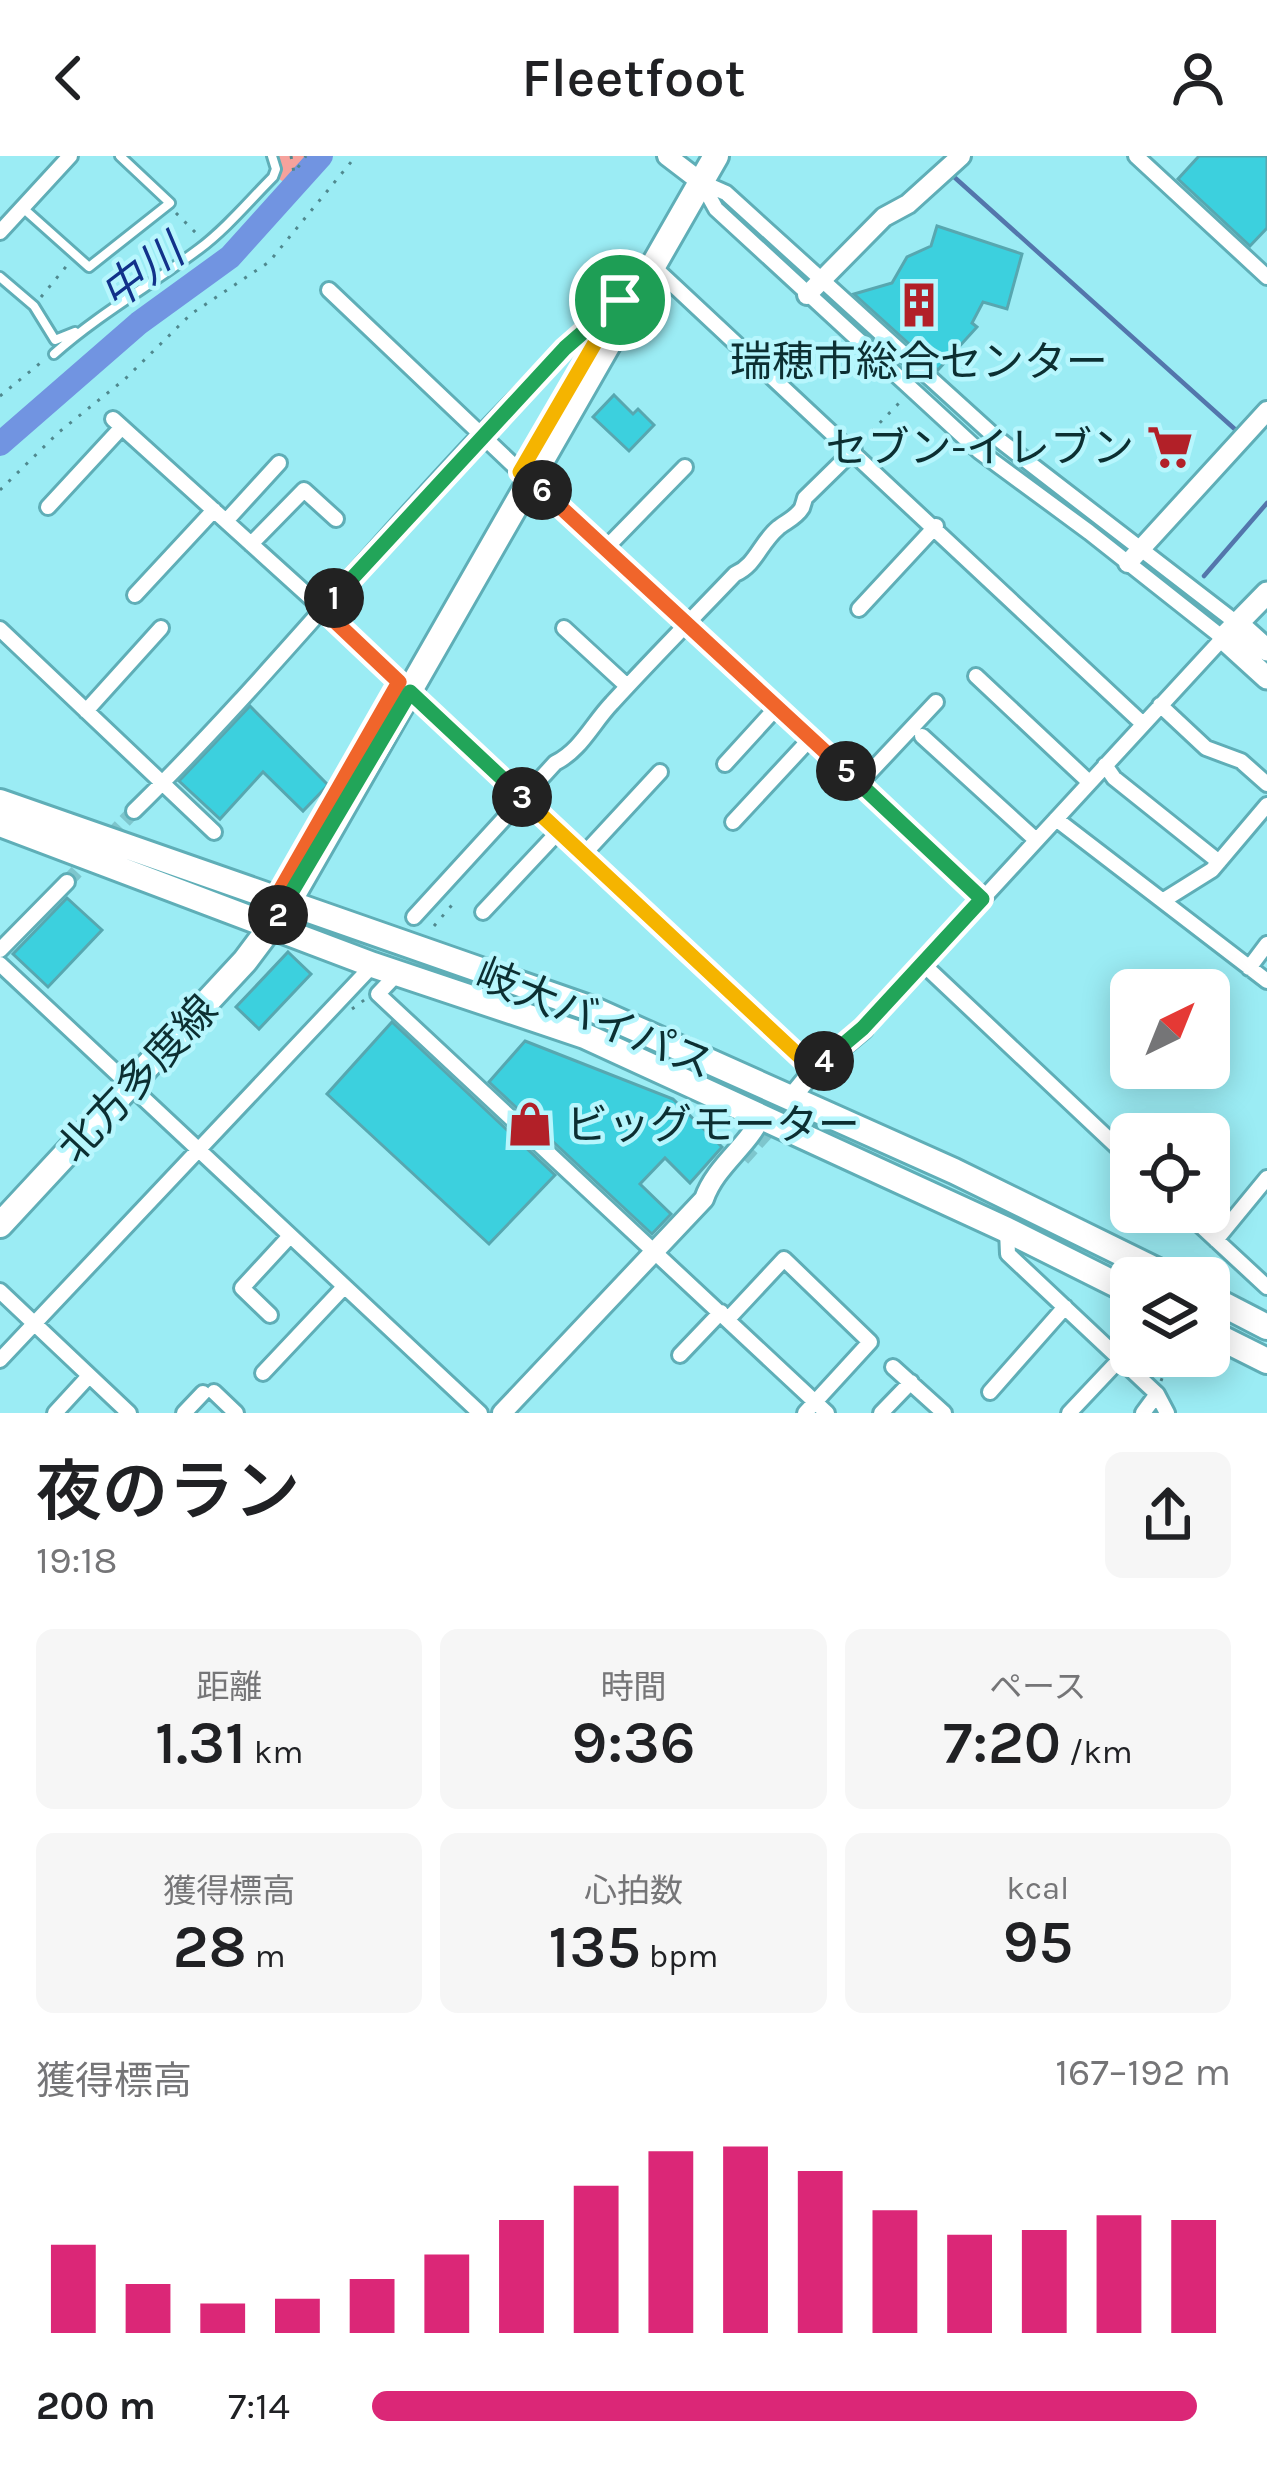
<!DOCTYPE html>
<html lang="ja">
<meta charset="utf-8">
<style>
:root{--surface:#fff;--page:#f6f6f6;--text:#202124;--muted:#757577;--accent:#db2777}
body{margin:0;font-family:Karla,"Noto Sans JP",sans-serif;background:var(--page);color:var(--text);height:100vh;display:flex;flex-direction:column;font-size:45px;white-space:nowrap}
*{box-sizing:border-box;margin:0}
p{font-size:39px;color:var(--muted)}
.icon{flex:none;width:66px;height:66px;fill:none;stroke:currentColor;stroke-width:2;stroke-linecap:round;stroke-linejoin:round}
.map{position:relative;height:1257px;overflow:hidden}
.panel{display:flex;flex-direction:column;background:var(--surface);flex:1}
.panel>*{flex:none}
.needle{width:78px;rotate:43deg}
.buttons{position:absolute;left:1110px;top:813px;display:grid;gap:24px}
.buttons a{display:grid;place-items:center;width:120px;height:120px;border-radius:18px;background:var(--surface);box-shadow:0 6px 30px #0003;font-size:60px}
.pin{position:absolute;display:grid;place-items:center;width:102px;height:102px;color:#fff;margin:-51px;border:6px solid #fff;border-radius:50%;box-shadow:0 3px 12px #0007}
.km{position:absolute;width:60px;height:60px;margin:-30px;border-radius:50%;background:#222;color:#fff;font-size:33px;line-height:60px;text-align:center}
.round{display:grid;place-items:center;flex:none;width:126px;height:126px;border-radius:18px;background:var(--page)}
.head{display:flex;align-items:center;justify-content:space-between;height:204px;padding:0 36px}
h1{font-size:66px;font-weight:600;line-height:90px}
.metrics{display:grid;grid-template-columns:repeat(3,1fr);gap:18px;height:204px;padding:12px 36px}
.metrics div{display:grid;align-content:center;border-radius:18px;background:var(--page);text-align:center}
.metrics b{font-size:60px;font-weight:600}
.metrics small{font-size:33px;font-weight:400}
.metrics p{font-size:33px}
.chart{height:336px;padding:24px 36px}
.chart p{display:flex;justify-content:space-between}
.chart svg{width:100%;height:216px;margin-top:12px;stroke:var(--accent);stroke-width:6}
ul{padding:0 36px;list-style:none;font-size:39px}
li{display:grid;grid-template-columns:192px 144px 1fr;align-items:center;height:90px}
li i{height:30px;border-radius:15px;background:var(--accent)}
header{display:flex;justify-content:space-between;align-items:center;height:156px;padding:0 36px;background:var(--surface);font-size:54px;font-weight:600}
.map>svg:first-child{display:block}
.green{fill:#f6a29c}
.lines{fill:none;stroke-linecap:round;stroke-linejoin:round}
.stream{stroke:#5376ac;stroke-width:4.5}
.river{stroke:#7194e1;stroke-width:24}
.building{fill:#3cd0de;stroke:#57a7b0;stroke-width:3}
.minor-tunnel{stroke:#7ec6cd;stroke-width:14;stroke-dasharray:14 7;stroke-linecap:butt}
.service-casing{stroke:#5faeb7;stroke-width:14}
.minor-casing{stroke:#5faeb7;stroke-width:20}
.tertiary-casing{stroke:#5faeb7;stroke-width:24}
.secondary-casing{stroke:#5faeb7;stroke-width:27}
.primary-casing{stroke:#5faeb7;stroke-width:30}
.trunk-casing{stroke:#5faeb7;stroke-width:30}
.path{stroke:#50888e;stroke-width:3;stroke-dasharray:3 9;stroke-linecap:butt}
.service{stroke:#fff;stroke-width:8}
.minor{stroke:#fff;stroke-width:14}
.tertiary{stroke:#fff;stroke-width:18}
.secondary{stroke:#fff;stroke-width:21}
.primary{stroke:#fff;stroke-width:24}
.trunk{stroke:#fff;stroke-width:24}
.split-1-casing{stroke:#fff;stroke-width:24}
.split-2-casing{stroke:#fff;stroke-width:24}
.split-3-casing{stroke:#fff;stroke-width:24}
.split-4-casing{stroke:#fff;stroke-width:24}
.split-5-casing{stroke:#fff;stroke-width:24}
.split-6-casing{stroke:#fff;stroke-width:24}
.split-7-casing{stroke:#fff;stroke-width:24}
.split-1{stroke:#22a559;stroke-width:15}
.split-2{stroke:#f0652b;stroke-width:15}
.split-3{stroke:#22a559;stroke-width:15}
.split-4{stroke:#f5b400;stroke-width:15}
.split-5{stroke:#22a559;stroke-width:15}
.split-6{stroke:#f0652b;stroke-width:15}
.split-7{stroke:#f5b400;stroke-width:15}
.labels{text-anchor:middle;stroke-width:9;stroke-linejoin:round;paint-order:stroke}
.poi-label{font-size:42px;fill:#0c2f32;stroke:#b7f6fd}
.street-label{font-size:42px;fill:#0c2f32;stroke:#b7f6fd}
.water-label{font-size:45px;font-style:italic;fill:#12328a;stroke:#b7f6fd}
</style>
<header><svg class="icon" aria-label="back" viewBox="0 0 24 24"><path d="M15 5l-7 7 7 7"/></svg>Fleetfoot<svg class="icon" aria-label="person" viewBox="0 0 24 24"><circle cx="12" cy="8" r="4"/><path d="M4 21q1-7 8-7t8 7"/></svg></header>
<div class="map">
<svg width="1267" height="1257" viewBox="0 0 1267 1257">
<rect width="100%" height="100%" fill="#9becf4"/>
<path class="green" d="M279,0H312L289,30L278,22Z"/>
<g class="lines">
<path class="stream" d="M315,0L317,5
M953,20L1238,276
M1204,420L1267,347"/>
<path class="river" d="M0,288L139,167L230,101L321,0"/>
</g>
<path class="building" d="M1199,0H1267V72L1250,90L1178,23Z
M937,70L1022,98L1007,153L983,146L972,167L977,171L938,214L854,138L892,127L907,101L931,90Z
M614,239L633,258L638,253L654,269L629,295L593,261Z
M250,550L328,629L303,655L263,616L220,663L179,625Z
M67,742L102,774L48,831L13,798Z
M288,796L311,818L259,873L236,851Z
M392,866L555,1019L489,1088L327,938Z
M525,885L673,943L722,991L690,1027L665,1002L640,1028L671,1058L652,1078L489,926Z"/>
<g class="lines">
<path class="minor-tunnel" d="M67,726L134,655
M743,1003L800,940"/>
<g class="service-casing">
<path id="service" d="M24,53L89,111L170,47L120,0
M0,121L34,150L55,184L75,176
M54,198C99,158 151,129 199,93C226,73 249,45 273,21L276,13L272,0"/>
</g>
<g class="minor-casing">
<path id="minor" d="M1136,0L1267,121
M701,26L716,53L979,295L1089,376L1223,482L860,876
M701,26L726,37L993,279L1238,468
M0,76L70,0
M655,112L1143,568
M329,134L530,325
M113,263L323,453L814,914
M531,323L982,743
M48,351L122,271
M226,365L279,307
M251,388L304,334L336,363
M605,393L685,311
M135,439L214,354
M859,453L936,370
M564,472L627,530
M0,473L214,676
M976,520L1089,626
M1160,549L1206,592L1241,605L1267,628
M86,555L161,472
M922,580L1036,684
M725,608L777,551
M1105,609L1114,622L1219,706
M859,628L936,546
M134,655C302,491 442,298 620,144
M1056,663L1267,825
M733,666L811,582
M584,698L660,616
M1164,744L1212,714L1267,649
M483,756L559,675
M414,761L555,607C581,594 592,568 612,547C652,503 694,461 735,418C756,409 760,387 778,372C785,366 796,362 802,352C803,349 804,346 805,342L854,294
M0,794L67,726
M0,808L480,1257
M923,808L1131,1004
M1249,812L1267,788
M397,818L378,838L827,1257
M1186,1056L1267,1131
M1007,1074L1008,1098L1157,1238L1167,1257
M1216,1084L1267,1022
M0,1135L129,1257
M270,1159L242,1132L290,1080
M728,1163L784,1103L870,1186L805,1257
M680,1199L721,1156
M0,1204L373,809
M893,1211L944,1257
M263,1217L344,1131
M214,1236L236,1257
M990,1236L1065,1151
M55,1257L89,1220
M184,1257L203,1237
M881,1257L911,1226
M1069,1257L1120,1203
M1143,1257L1157,1238"/>
</g>
<g class="tertiary-casing">
<path id="tertiary" d="M667,0L701,26
M807,139L884,61L908,48L961,0
M1128,407L1267,255
M791,942L814,914L863,873
M502,1257L704,1043C716,1009 748,991 762,959"/>
</g>
<g class="secondary-casing">
<path id="secondary" d="M1267,437L1223,482L1267,522
M1238,468L1267,494"/>
</g>
<g class="primary-casing">
<path id="primary" d="M0,1069L245,805L287,749L716,0"/>
</g>
<g class="trunk-casing">
<path id="trunk" d="M0,646L592,853L954,1015L1172,1122
M0,668L373,809L585,880L1007,1074L1131,1136
M1209,1141L1267,1171
M1209,1176L1267,1205"/>
</g>
<path class="path" d="M291,0L294,17L306,0
M176,57L198,79
M41,141L69,107
M0,240L44,204
M863,284L903,243
M0,334L59,276L125,223L191,158L269,106L356,0
M434,770L452,749L449,743
M352,853L367,842
M1161,1225L1169,1204"/>
<use href="#service" class="service"/>
<use href="#minor" class="minor"/>
<use href="#tertiary" class="tertiary"/>
<use href="#secondary" class="secondary"/>
<use href="#primary" class="primary"/>
<use href="#trunk" class="trunk"/>
</g>
<g class="lines">
<g class="split-1-casing">
<path id="split-1" d="M334,442L565,192L620,144"/>
</g>
<g class="split-2-casing">
<path id="split-2" d="M278,759L268,771L274,745L399,526L323,454L334,442"/>
</g>
<g class="split-3-casing">
<path id="split-3" d="M278,759L410,536L522,641"/>
</g>
<g class="split-4-casing">
<path id="split-4" d="M522,641L814,914L824,905"/>
</g>
<g class="split-5-casing">
<path id="split-5" d="M824,905L863,872L982,743L846,615"/>
</g>
<g class="split-6-casing">
<path id="split-6" d="M542,334L846,615"/>
</g>
<g class="split-7-casing">
<path id="split-7" d="M542,334L520,316L620,144"/>
</g>
<use href="#split-1" class="split-1"/>
<use href="#split-2" class="split-2"/>
<use href="#split-3" class="split-3"/>
<use href="#split-4" class="split-4"/>
<use href="#split-5" class="split-5"/>
<use href="#split-6" class="split-6"/>
<use href="#split-7" class="split-7"/>
</g>
<defs>
<g id="building-bare" transform="scale(3.6)"><path d="M-4-6H4V6H1V3H-1V6H-4ZM-2.5-4.3h1.7v1.8h-1.7ZM.8-4.3h1.7v1.8H.8ZM-2.5-1h1.7V.8h-1.7ZM.8-1h1.7V.8H.8Z" fill="#b22028" stroke="#b7f6fd" stroke-width="2.5" paint-order="stroke"/></g>
<g id="supermarket-bare" transform="scale(3.6)"><path d="M-6-5.5h2.5l.6 2H6L4.5 2H-2.5L-4.4-4H-6ZM-1.5 3.2a1.3 1.3 0 1 0 .1 0ZM3 3.2a1.3 1.3 0 1 0 .1 0Z" fill="#b22028" stroke="#b7f6fd" stroke-width="2.5" paint-order="stroke"/></g>
<g id="shop-bare" transform="scale(3.6)"><path d="M-5-2.5h2.3a2.7 3.5 0 0 1 5.4 0H5L5.5 6h-11ZM-1.5-2.5h3a1.5 2.3 0 0 0-3 0Z" fill="#b22028" stroke="#b7f6fd" stroke-width="2.5" paint-order="stroke"/></g>
</defs>
<g fill-rule="evenodd">
<use href="#building-bare" x="919" y="149"/>
<use href="#supermarket-bare" x="1170" y="291"/>
<use href="#shop-bare" x="530" y="968"/>
</g>
<g class="labels">
<g class="poi-label">
<text x="919" y="220">瑞穂市総合センター</text>
<text x="1134" y="306" text-anchor="end">セブン-イレブン</text>
<text x="566" y="983" text-anchor="start">ビッグモーター</text>
</g>
<g class="street-label">
<text transform="translate(595 862) rotate(22)" y="15">岐大バイパス</text>
<text transform="translate(137 922) rotate(-47)" y="15">北方多度線</text>
</g>
<g class="water-label">
<text transform="translate(141 116) rotate(-37)" y="16">中川</text>
</g>
</g>
</svg>
<div class="buttons">
<a><svg class="needle" viewBox="-14 -14 28 28"><path d="M0-13l5 13h-10z" fill="#e53935"/><path d="M0 13l5-13h-10z" fill="#757577"/></svg></a>
<a><svg class="icon" aria-label="locate" viewBox="0 0 24 24"><circle cx="12" cy="12" r="6"/><path d="M12 2v4M12 18v4M2 12h4M18 12h4"/></svg></a>
<a><svg class="icon" aria-label="layers" viewBox="0 0 24 24"><path d="M12 4l9 5-9 5-9-5zM3 14l9 5 9-5"/></svg></a>
</div>
<div class="pin" style="left:620px;top:144px;background:#1e9e55"><svg class="icon" aria-label="arrive" viewBox="0 0 24 24"><path d="M6 21V4h12l-3 4 3 4H6"/></svg></div>
<b class="km" style="left:334px;top:442px">1</b>
<b class="km" style="left:278px;top:759px">2</b>
<b class="km" style="left:522px;top:641px">3</b>
<b class="km" style="left:824px;top:905px">4</b>
<b class="km" style="left:846px;top:615px">5</b>
<b class="km" style="left:542px;top:334px">6</b>
</div>
<section class="panel">
<div class="head"><div><h1>夜のラン</h1><p>19:18</p></div><a class="round"><svg class="icon" aria-label="share" viewBox="0 0 24 24"><path d="M12 15V3M7 8l5-5 5 5M5 13v7h14v-7"/></svg></a></div>
<div class="metrics">
<div><p>距離</p><b>1.31<small> km</small></b></div>
<div><p>時間</p><b>9:36</b></div>
<div><p>ペース</p><b>7:20<small> /km</small></b></div>
</div>
<div class="metrics">
<div><p>獲得標高</p><b>28<small> m</small></b></div>
<div><p>心拍数</p><b>135<small> bpm</small></b></div>
<div><p>kcal</p><b>95</b></div>
</div>
<div class="chart"><p><span>獲得標高</span>167–192 m</p>
<svg viewBox="0 0 160 44" preserveAspectRatio="none"><path d="M5 44V26M15 44V34M25 44V38M35 44V37M45 44V33M55 44V28M65 44V21M75 44V14M85 44V7M95 44V6M105 44V11M115 44V19M125 44V24M135 44V23M145 44V20M155 44V21"/></svg>
</div>
<ul>
<li><b>200 m</b>7:14<i style="width:96%"></i></li>
</ul>
</section>
